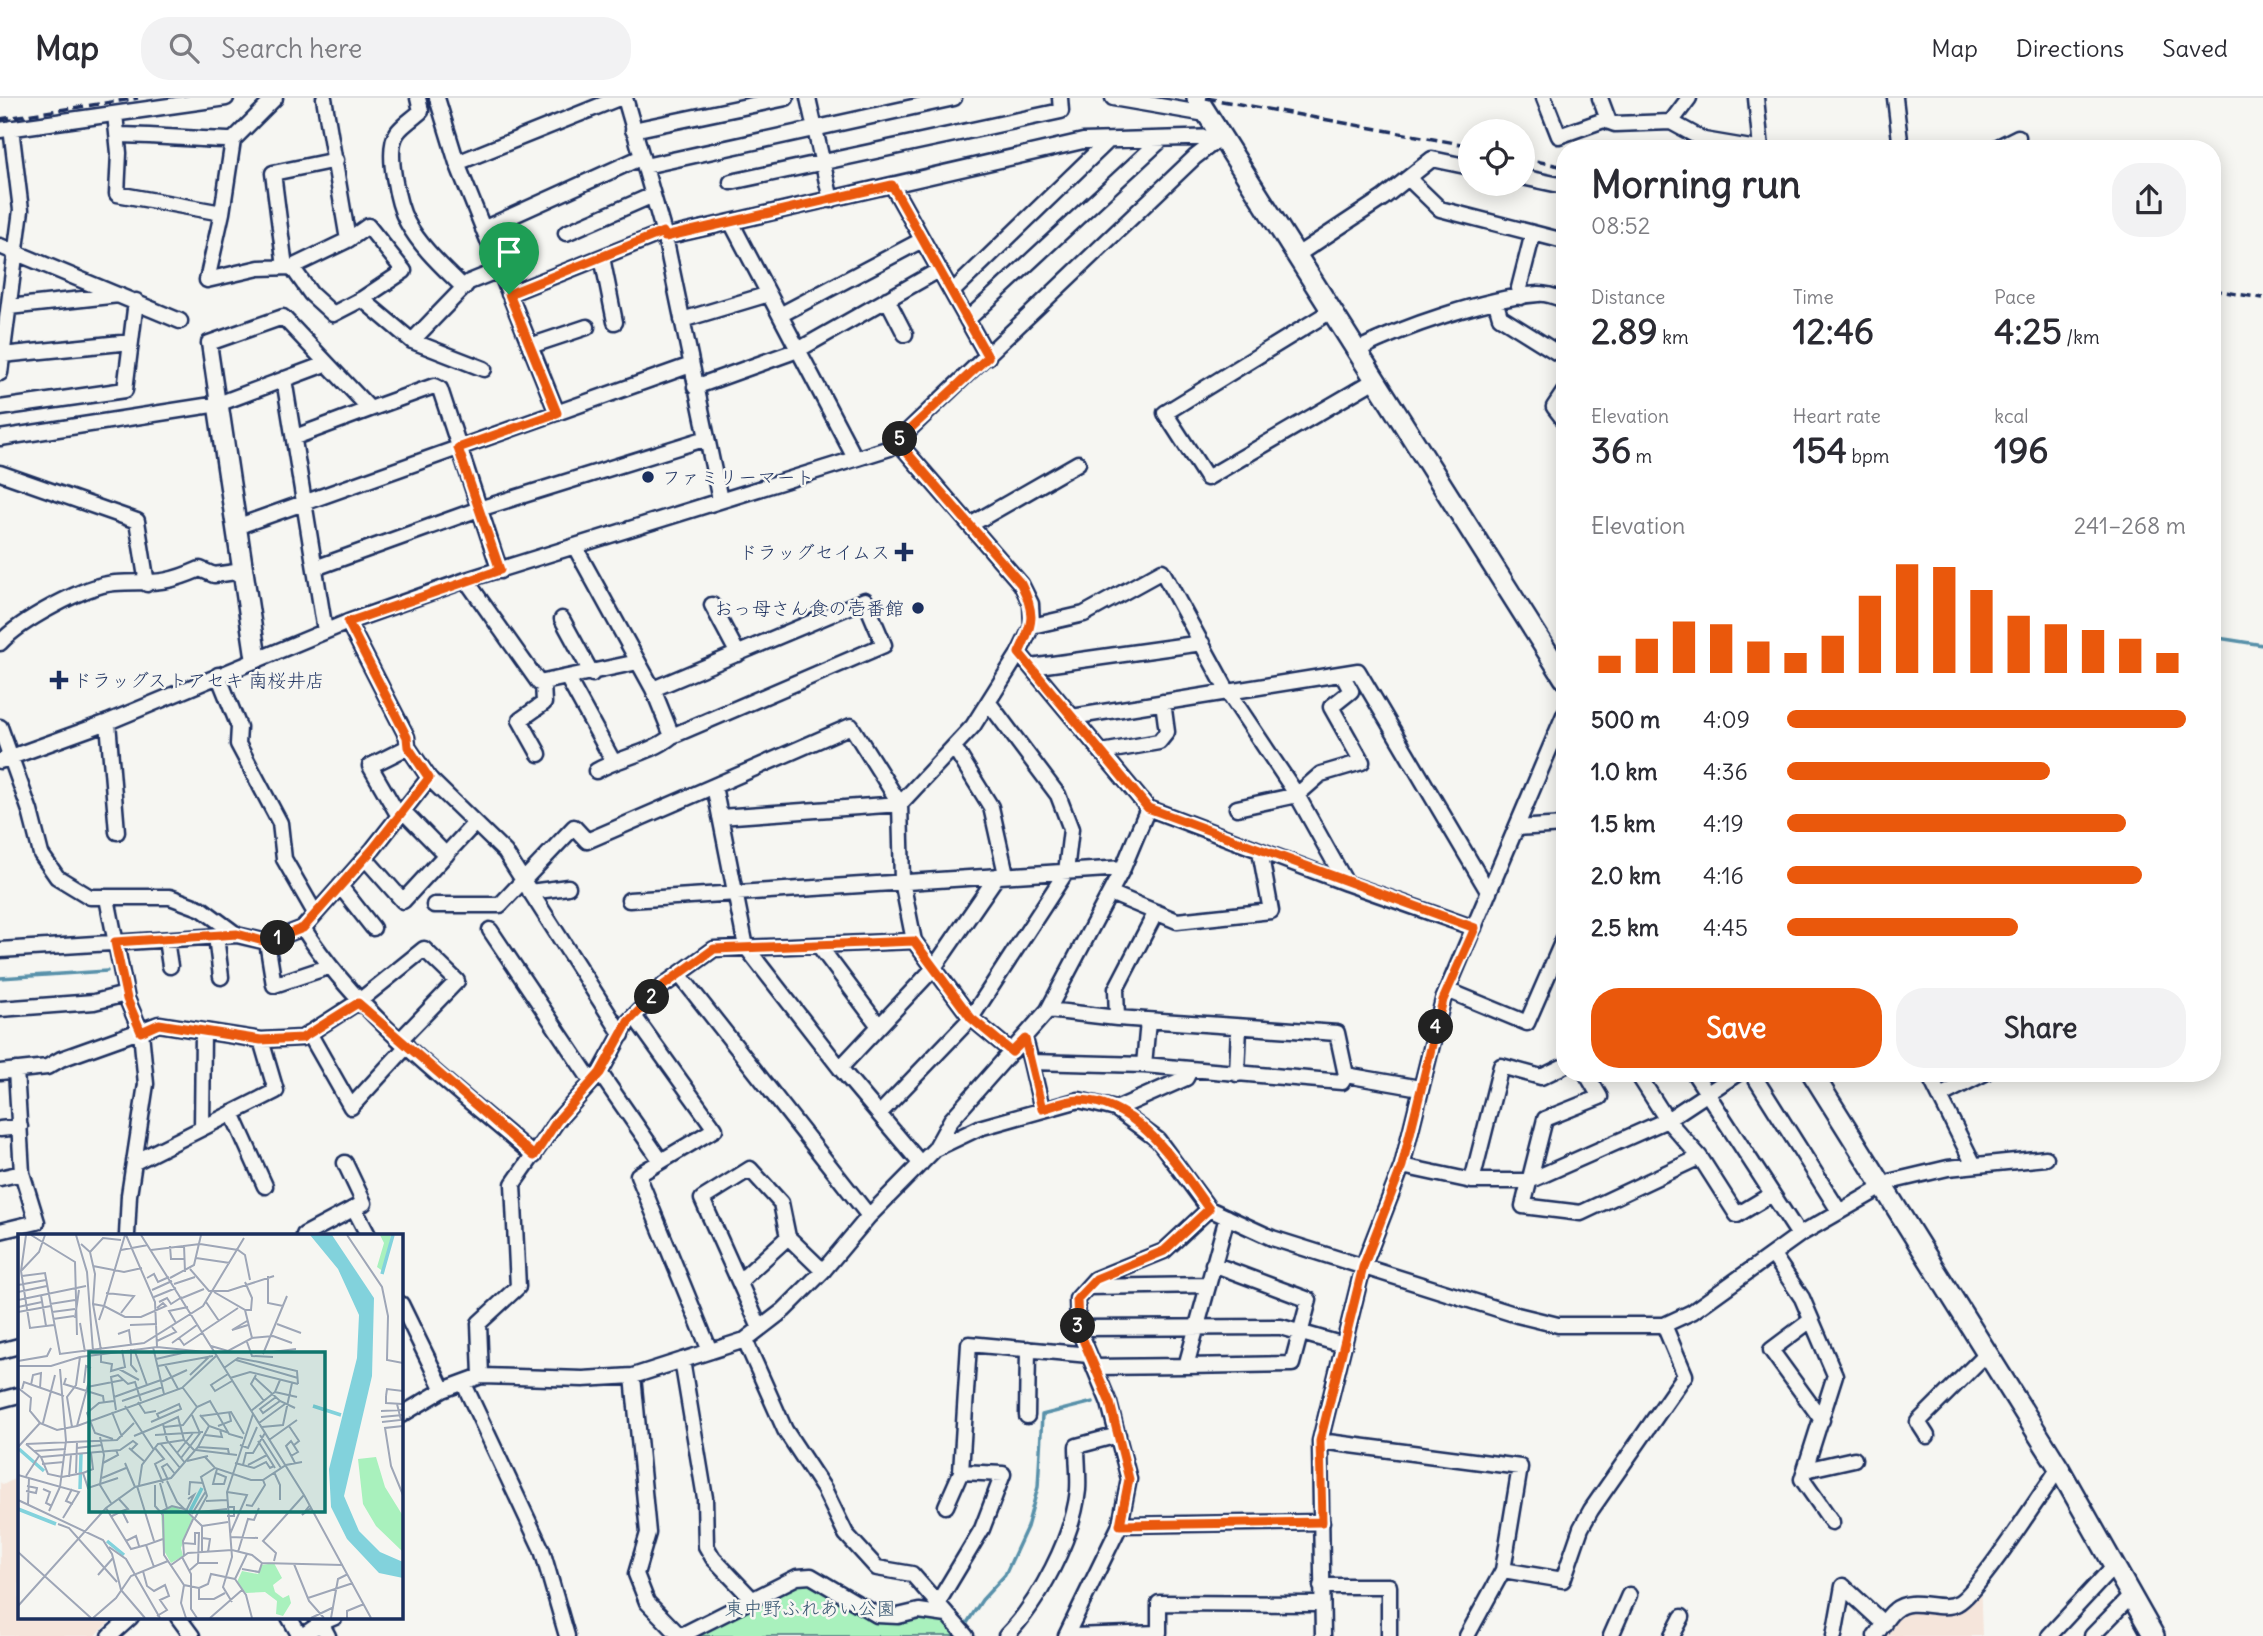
<!DOCTYPE html>
<meta charset="utf-8">
<style>
:root{--surface:#fff;--page:#f2f2f3;--text:#2b2b33;--muted:#7c7c81;--line:#e1e1e2;--accent:#ea580c}
body{margin:0;font-family:Delius,"Klee One",sans-serif;background:var(--page);color:var(--text);height:100vh;display:flex;flex-direction:column;font-size:26px;white-space:nowrap}
*{box-sizing:border-box;margin:0}
p{font-size:23px;color:var(--muted)}
.icon{flex:none;width:38px;height:38px;fill:none;stroke:currentColor;stroke-width:2;stroke-linecap:round;stroke-linejoin:round}
.map{position:relative;flex:1;overflow:hidden}
.details{position:absolute;left:1556px;top:42px;width:665px;height:942px;display:flex;flex-direction:column;background:var(--surface);border-radius:28px;box-shadow:0 4px 18px #0003}
.details>*{flex:none}
.controls{position:absolute;left:1458px;top:21px;display:grid;gap:14px}
.controls a{display:grid;place-items:center;width:77px;height:77px;border-radius:50%;background:var(--surface);box-shadow:0 4px 18px #0003;font-size:35px}
.pin{position:absolute;display:grid;place-items:center;width:60px;height:60px;color:#fff;margin:-72px -30px;border-radius:50% 50% 50% 0;rotate:-45deg;box-shadow:0 0 7px #0007}
.pin .icon{rotate:45deg}
.km{position:absolute;width:35px;height:35px;margin:-18px;border-radius:50%;background:#222;color:#fff;font-size:19px;line-height:35px;text-align:center}
.round{display:grid;place-items:center;flex:none;width:74px;height:74px;border-radius:28px;background:var(--page)}
.summary{display:flex;align-items:center;justify-content:space-between;height:119px;padding:0 35px}
h1{font-size:38px;font-weight:700;line-height:52px}
.metrics{display:grid;grid-template-columns:repeat(3,1fr);gap:10px;height:119px;padding:7px 35px}
.metrics div{display:grid;align-content:center}
.metrics b{font-size:35px;font-weight:700}
.metrics small{font-size:19px;font-weight:400}
.metrics p{font-size:19px}
.chart{height:196px;padding:14px 35px}
.chart p{display:flex;justify-content:space-between}
.chart svg{width:100%;height:126px;margin-top:7px;stroke:var(--accent);stroke-width:6}
.cta{display:flex;gap:14px;margin-top:auto;padding:14px 35px}
.cta a{flex:1;height:80px;border-radius:28px;background:var(--accent);color:#fff;font-size:28px;font-weight:700;line-height:80px;text-align:center}
.cta a+a{background:var(--page);color:var(--text)}
ul{padding:0 35px;list-style:none;font-size:23px}
li{display:grid;grid-template-columns:112px 84px 1fr;align-items:center;height:52px}
li i{height:18px;border-radius:9px;background:var(--accent)}
header{display:flex;align-items:center;gap:42px;box-sizing:border-box;height:98px;padding:0 35px;background:var(--surface);border-bottom:2px solid var(--line)}
header strong{font-size:33px}
nav{display:flex;gap:38px;margin-inline-start:auto;font-size:24px}
.search{width:490px;height:63px;background:var(--page);display:flex;align-items:center;gap:18px;box-sizing:border-box;padding:0 24px;border-radius:28px;color:var(--muted);font-size:26px}
.map>svg:first-child{display:block}
.built{fill:#f5e5db}
.green{fill:#a9f1bd;stroke:#62908e;stroke-width:2}
.lines{fill:none;stroke-linecap:round;stroke-linejoin:round}
.stream{stroke:#5991aa;stroke-width:3.5}
.street-casing{stroke:#1b2f5e;stroke-width:19}
.secondary-casing{stroke:#1b2f5e;stroke-width:24}
.street{stroke:#f6f6f2;stroke-width:14}
.secondary{stroke:#f6f6f2;stroke-width:19}
.rail{stroke:#1b2f5e;stroke-width:3.5;stroke-dasharray:10 5;stroke-linecap:butt}
.route-casing{stroke:#fff;stroke-width:14}
.route{stroke:#ea580c;stroke-width:9}
.poi-dot{fill:#1b2f5e;stroke:#f6f6f2;stroke-width:2.5}
.labels{text-anchor:middle;stroke-width:5;stroke-linejoin:round;paint-order:stroke}
.poi-label{font-size:19px;fill:#1b2f5e;stroke:#f6f6f2;text-anchor:start}
.park-label{font-size:19px;fill:#375671;stroke:#f6f6f2}
.inset-river{fill:none;stroke:#82d2dc;stroke-width:3.5}
.inset-road{fill:none;stroke:#9ea6b7;stroke-width:2}
.view{fill:#0f766e;fill-opacity:0.15;stroke:#0f766e;stroke-width:3.5}
.inset-edge{fill:none;stroke:#1b2f5e;stroke-width:3.5}
</style>
<header>
<strong>Map</strong>
<div class="search"><svg class="icon" aria-label="search" viewBox="0 0 24 24"><circle cx="10" cy="10" r="6"/><path d="M15 15l6 6"/></svg>Search here</div>
<nav><a>Map</a><a>Directions</a><a>Saved</a></nav>
</header>
<div class="map">
<svg width="2263" height="1538" viewBox="0 0 2263 1538">
<rect width="100%" height="100%" fill="#f6f6f2"/>
<filter id="ink" filterUnits="userSpaceOnUse"><feTurbulence type="fractalNoise" baseFrequency=".0143" numOctaves="2"/><feDisplacementMap in="SourceGraphic" scale="14" xChannelSelector="R" yChannelSelector="G"/><feConvolveMatrix kernelMatrix="1 2 1 2 8 2 1 2 1" color-interpolation-filters="sRGB"/></filter>
<g filter="url(#ink)">
<path class="built" d="M14,1381L19,1387V1519H115L95,1538H0V1384L3,1387Z
M1980,1479L1982,1538H1875L1895,1511L1944,1508Z"/>
<path class="green" d="M811,1478L885,1526L947,1517L963,1538H696Z"/>
<g class="lines">
<path class="stream" d="M2212,539L2263,547
M0,880L107,873
M965,1528L982,1502L1005,1477L1027,1429L1038,1389L1042,1317L1093,1304"/>
<g class="street-casing">
<path id="street" d="M418,0L421,13C414,20 402,27 397,35C385,52 398,107 407,124C421,150 444,170 464,190
M437,0L457,65L557,315
M625,0L665,139L720,402
M808,0L831,102
M1113,0L1206,16
M1544,0L1559,38L1604,22L1615,26L1671,24L1704,42L1757,51
M1600,0L1609,24
M1756,0L1761,51
M1895,0L1901,51
M115,16L119,55L117,96L222,115L207,182L259,170L292,169L348,142L324,0
M1671,24L1689,0
M0,32L226,0
M633,32L786,0
M117,37C157,37 194,42 233,42
M1994,51L2018,39
M457,65L619,0
M645,68L954,0
M1522,79L1564,88
M1408,80L1440,111L1564,143
M731,84L1061,13L1060,0
M892,87L988,259
M222,115L233,42L275,0
M731,124L855,360
M483,131L642,59
M566,135L653,97
M665,139L1083,43L1221,39
M348,142L368,128L404,173L362,201
M0,148L180,223
M1297,157L1383,100L1432,61L1470,69
M602,159L615,224
M285,169L273,75L336,62
M292,169L311,196L333,216L362,201L412,243L484,271
M952,194L1108,43
M509,196L664,134
M1521,199L1519,190L1533,135
M887,201L905,236
M1496,205L1500,219L1564,259
M9,209L119,197
M1331,213L1165,315L1207,380L1375,282
M780,217L922,142
M682,222L769,196
M967,222L1162,41
M412,243L469,184L499,172
M530,248L587,229
M1357,252C1403,229 1486,200 1538,196C1546,195 1556,199 1564,202
M2,257L131,244
M0,275L21,112L11,30
M284,281L325,533
M695,289L798,252L939,172
M1564,294L1554,309L1564,322
M218,306L209,245L283,219L370,311L434,288L440,291L500,473
M0,310L125,292L136,203
M295,339L370,311
M0,340L218,306L325,266
M0,375L137,423L147,486
M970,427L1078,365
M236,429L691,267
M575,449L653,591
M315,470L479,411L707,340
M466,482L539,585L638,564
M712,507L738,556
M562,521L592,576
M348,524L407,639L408,649L429,680L505,754L622,937
M1032,528L1084,516L1162,473L1228,594L1297,697L1346,785L1474,830
M0,545C20,523 85,487 115,485C154,483 161,488 200,471L214,477L243,473
M1019,555L1148,710L1346,785
M1031,569L1202,545
M218,577L239,629L238,646L280,725L284,761L315,815
M568,581L613,663
M1072,619L1358,573L1489,795
M108,624L117,734
M0,629L30,713L41,756L57,779L90,799H170L202,811L237,837
M408,649L370,668L396,713H403L446,757
M954,649L991,709L1006,776
M1102,654L1159,644L1167,634L1163,604
M539,656L520,622L544,605L543,585
M0,663L108,624L348,524L466,482L890,350L1195,59L1221,39
M596,673C620,659 650,656 672,638L884,547L865,502L653,591L672,638
M1237,710L1297,697L1321,676L1362,664L1331,609L1351,593L1342,576
M720,719L900,706L973,628L1019,555L1032,528L1031,506L1021,486L897,343
M1516,730L1564,727
M365,760L403,803L475,725
M340,788L373,830
M530,794L568,789
M1110,795L1177,823L1271,813L1260,753
M107,800L127,901L141,934L146,986L129,1097L127,1137
M629,802L1123,770
M434,807H500L574,729L587,743L714,688
M303,830C362,922 452,987 534,1058
M490,832L592,984
M216,838L221,879
M166,842L170,868
M267,844L274,887L328,869
M820,849L879,928
M0,852L237,837L267,844L303,830L373,751L429,680
M679,876L869,1118
M1447,892L1527,925L1564,840
M0,911L94,904L126,896
M1048,912L1117,920L1337,935L1346,977
M634,918L715,1031L638,1077L710,1253
M1117,920L1116,891L1156,814
M309,935L351,1009L407,948
M1025,941L1031,964L1144,967L1342,984L1346,977L1420,990
M1031,964L1042,1011
M1144,967L1148,923
M840,970L933,871L997,778
M0,974L47,969L61,961L159,926L261,942L302,940L358,904L424,851L457,883L400,942
M600,975L661,1063
M1586,975L1600,999L1545,1021L1523,1108L1581,1115L1700,1059L1737,1117L1772,1096
M1637,975L1667,1022L1700,1059
M1694,975L1799,1137
M1752,975L1839,1113
M1928,975L1974,1067
M1237,976L1239,929
M1940,998L1985,975
M1116,1011L1186,980L1190,972
M232,1015L265,1088
M880,1015L971,920L1066,774L1071,731L1058,697L989,605
M202,1030L203,933
M0,1031L20,1029
M935,1051L979,1030L1079,1002L1116,1011L1158,1042L1209,1111L1272,1140L1517,1217L1558,1227H1664L1692,1214L1799,1137L1893,1083L1948,1070L2046,1060
M135,1064L276,993L261,942
M921,1066L840,970L746,849L714,688L851,628L900,706L902,783L914,843L971,920L1012,954
M1402,1068L1472,1083H1529L1667,1022L1738,975
M0,1080L22,1075
M1472,1083L1501,968L1541,979L1564,968
M355,1112L368,1137
M0,1133L37,1124L22,1075L16,972
M304,1137L364,1105L345,1065
M1773,1157L1802,1200L1835,1277L1802,1381L1832,1424
M1213,1166L1309,1202L1292,1266L1186,1268L1227,1119
M740,1183L788,1139
M1088,1189L1207,1187
M401,1206L443,1292
M1811,1222L1771,1252L1822,1322
M759,1228L702,1101L750,1071L781,1105L788,1139L823,1173
M1078,1230L1281,1229L1344,1247
M745,1242L785,1332L824,1391L846,1436L877,1470L912,1476L966,1538
M0,1253L19,1248
M682,1262L705,1400L706,1448L713,1460L752,1501
M1094,1269L1186,1268
M481,1278L479,1225L518,1189L513,1086L557,1023L600,975L628,924L664,887L714,851L914,843
M633,1278L648,1435L636,1476L647,1504L680,1538
M464,1286L542,1452L567,1538
M0,1302L19,1297
M401,1317L443,1292L481,1278L583,1281L633,1278L745,1242L784,1212L823,1173L869,1118L935,1051L951,1022L1048,912L1123,770L1148,710
M1027,1318L1028,1251
M1927,1338L1918,1324L1987,1255
M1320,1343L1520,1369L1503,1472L1467,1538
M1805,1372L1854,1361
M961,1374L969,1246L1089,1257
M1120,1427L1322,1424
M1503,1472L1563,1482L1581,1430L1591,1412L1685,1277L1664,1227
M1321,1488H1389V1538
M937,1506L982,1431L1003,1376L961,1374L946,1408
M178,1519L192,1538
M289,1519L300,1538
M321,1525L335,1519
M110,1538L131,1519
M302,1538L321,1525L328,1538
M680,1538L797,1479L811,1478L877,1517L898,1518L919,1513L947,1517
M1006,1538C1039,1504 1073,1440 1078,1392C1079,1378 1077,1363 1077,1348L1118,1337
M1066,1538L1120,1427L1129,1381L1109,1305L1078,1230L1077,1201L1095,1181L1164,1153L1209,1111
M1073,1538L1159,1535V1505L1320,1506
M1323,1538L1320,1343L1363,1169L1402,1068L1443,902L1564,617
M1611,1538L1629,1497
M1672,1538L1682,1519
M1834,1538L1843,1488L1884,1526
M1875,1538C1881,1530 1887,1518 1895,1512C1913,1497 1939,1515 1958,1505C1977,1496 2042,1394 2059,1370
M2049,1538L2114,1468
M2092,1538L2131,1498"/>
</g>
<g class="secondary-casing">
<path id="secondary" d="M1197,0L1564,580
M218,306L256,560
M1812,975L2059,1370L2154,1538"/>
</g>
<use href="#street" class="street"/>
<use href="#secondary" class="secondary"/>
<path class="rail" d="M1206,0L1461,46
M0,21L138,0
M1522,60L1564,69
M2212,192L2263,200"/>
</g>
</g>
<g class="lines" filter="url(#ink)">
<g class="route-casing">
<path id="route" d="M892,87L988,259L897,343L1021,486C1036,516 1033,525 1019,555L1148,710L1475,830L1443,902L1402,1068L1363,1169L1320,1343L1322,1424L1120,1427L1129,1381L1110,1305L1078,1230L1077,1201L1096,1181L1164,1153L1209,1111C1178,1069 1140,1003 1079,1002C1068,1002 1053,1008 1042,1011L1025,941L1012,954L971,920L914,843L714,851L664,887L628,924L600,975L557,1023L534,1058L358,905L302,940L261,942L159,926L141,934L127,901L115,844L237,836L267,844L303,830L373,751L429,680L408,649L407,639L348,524L500,472L458,350L557,315L509,196L663,134L665,139Z"/>
</g>
<use href="#route" class="route"/>
</g>
<g class="poi-dot">
<circle cx="648" cy="379" r="7"/>
<path d="M900.5 443.5h7v7h7v7h-7v7h-7v-7h-7v-7h7z"/>
<circle cx="918" cy="510" r="7"/>
<path d="M55.5 571.5h7v7h7v7h-7v7h-7v-7h-7v-7h7z"/>
</g>
<g class="labels">
<g class="poi-label">
<text x="662" y="386">ファミリーマート</text>
<text x="890" y="461" text-anchor="end">ドラッグセイムス</text>
<text x="904" y="517" text-anchor="end">おっ母さん食の壱番館</text>
<text x="73" y="589">ドラッグストアセキ 南桜井店</text>
</g>
<g class="park-label">
<text x="810" y="1517">東中野ふれあい公園</text>
</g>
</g>
<g transform="translate(18 1136)">
<rect width="385" height="385" fill="#f6f6f2"/>
<path d="M362,1H373L366,38L359,33L366,9ZM358,223L367,253L385,282V318L358,292L345,270L340,225ZM156,272L175,283L163,314L165,322L153,329L145,315L143,278ZM256,329L264,344L255,351L257,358L265,364L271,361L273,369L265,382L258,380L259,367L247,358L228,359L219,348L224,337L240,340L244,331Z" fill="#a9f1bd"/>
<path d="M292,1H314L356,64L354,142L326,262L341,297L362,318L385,328V344L361,339L329,305L313,273L311,235L339,124L341,81L320,35Z" fill="#82d2dc"/>
<path class="inset-river" d="M364,40L375,1M295,172L323,181M1,215L26,237M62,255L63,220M0,275L38,290M172,277L184,254M89,307L106,321"/>
<path class="inset-road" d="M8,1L3,37L12,94L36,91M13,1L57,28L59,101M58,1L69,38L75,117M107,1L86,72L107,83H123L148,72L145,69L139,74M108,1L137,68L139,113M123,1L286,261L353,384M329,1L364,53L370,82L369,126L385,129M63,10L72,18L77,40L75,70L83,116M166,11L167,38M152,12L153,25H167M103,16L130,11M133,16L182,10L220,16L227,21L232,46M72,18L85,4L103,6M178,24L212,29M75,32L106,38L124,34M172,35L191,57H210L256,42M3,37L21,18L27,1M4,42L27,39L42,120L126,109L185,72L226,4M250,42V69L265,72M129,44L136,40L140,48L151,43M152,44L176,31L183,1M156,50L177,43M0,51L28,46M134,56L154,47M0,58L29,52M196,58L227,76L234,104M88,59L116,62L103,79M23,61L28,92M136,63L158,54M164,64L186,55M0,66L68,52M141,68L149,64L153,70L164,63M188,68L201,87M32,70L57,66M75,70L86,72L81,86M0,73L24,68M227,76H233L234,64L227,48M0,78L33,72M34,78L57,75M57,84L61,56M35,85L56,82M229,87L214,96L230,91M62,89L67,118M158,89L151,77L170,73M259,90L283,99M112,91L139,90M184,98L220,74M100,100L111,96L113,111M161,104L166,111L184,99M139,107L158,98L154,93M229,108L234,122L255,123M154,109L179,91M193,112L210,117L234,104L255,102L274,109M135,113L146,160M113,115V131L119,138M116,115L129,151M254,118L278,115M83,119V128L94,130L93,137L107,133L104,116M245,120L269,62M138,125L173,117M218,126L280,144M0,127L29,122L33,114M147,131L160,155M0,132H33L62,123L139,113L197,119M140,132L195,122M206,134L220,124L241,128L279,137L280,150M101,135L121,146M210,140L193,151L197,157L214,147M172,141L192,122M238,141L233,150L246,167M48,144L46,150L85,162L86,169M212,144L232,138L280,150M237,144L262,167L277,174M143,148L169,136M66,149L68,132L73,134M13,151L15,141L23,139L22,154M69,153L105,146M0,154L13,164L12,177L22,189M165,154L179,173M4,155L6,148L46,162M257,158L279,163M368,162V169L385,170M368,162L369,155L385,157M96,163L143,146M258,163L242,175L245,179L262,167M104,167L145,153M120,168L127,179L138,177M107,172L136,216M98,176L93,143L100,141L110,150L117,148L123,167M233,177L257,158L262,146M363,177L385,176M94,178L104,203M182,181L191,192L211,199M183,182L213,178L226,200M363,183L385,181M133,188L163,175L161,170L139,180L141,184M364,188L383,186L379,170M25,189L37,141M241,189L267,170M59,192L71,147L72,121M200,192L213,187L211,178M271,192L281,207L276,211M385,192L367,194L373,232L385,261M54,193L49,163L58,151L62,123M146,193L165,191L179,173L192,167L211,200L225,204M244,193L265,191L274,149M137,201L185,198M187,201L204,203L202,196M242,201L263,234M116,202L145,190M82,203L86,221L82,251L93,269M95,205L77,199L69,179L81,169L96,167M251,206L279,186M240,207L257,234M142,209L162,234M8,210L23,223L30,240L44,243L65,239L70,254L100,244M8,210L99,206L116,189M222,211L230,214L239,193M0,213L22,189L39,196L59,192L164,154L198,122M180,213L210,215L211,220M59,214L84,211M111,214L127,228M137,214L146,225L137,230L145,249M178,216L219,221M16,217L48,215M159,219L175,199M273,222L280,218L273,207L268,212L277,229M23,223L102,216L115,207L119,210L113,216M187,223L197,234L233,246H245L268,231L284,228M163,224L182,199L174,181M169,227L190,222M85,229L100,221L98,216M107,229L117,253M167,229L149,206L145,190L160,183L166,206L177,217M217,229L236,234L248,228L252,234L256,232M24,230L46,228M225,231L228,219H235L247,199M230,231L249,221M256,238L262,251V266M58,239L59,208M65,239L75,235L73,219M198,239L208,243L206,250H195L197,242L199,235M0,241L61,258L45,284M8,242L21,222M51,243L53,221M84,244L108,234M150,246L144,233L149,230L157,240M149,247L159,268L184,292V317M142,249L149,274M121,251L124,231L140,210L166,206M137,251V272L145,281L146,321L166,351L181,354M119,252L136,307M25,255L32,258L28,269L34,272M54,255L48,267L55,270M8,257L18,259L19,254L9,252M209,258L229,261L212,300M171,261L172,248L185,249M100,264L110,275L104,277M0,266L85,306L94,320L103,356L127,384M188,267L209,266M10,270L11,244M228,271L234,272L247,251L245,246M292,271L284,281L293,274M209,273H216V282H209M88,274L113,315L128,311M169,275L176,261L170,265M31,277L42,253L48,207L42,135M142,278L154,272L170,276M182,278L209,275M174,280L188,257M94,282L104,277L110,289M177,284L189,262L183,243L197,234M40,290L51,294L99,348M184,292L210,288M212,303L240,304M184,304L192,305L190,318M108,307L118,302L121,312M165,309L177,310V299H181L180,329M91,313L108,325L142,384M0,318L73,384M220,318L230,285L236,286L241,274M166,322L165,307L176,283M164,323L173,340V375L179,384M256,327L258,319L245,307L286,261M276,330L291,367L306,384M153,331L170,319L214,316L234,321L244,329L325,331M136,333L128,311L145,305M224,335L241,338L244,329M172,336L180,329H200M125,337L129,352L136,357L147,351L151,362L142,366L149,376L139,382M80,341L95,324M217,345L228,361L234,384M217,345L229,320M166,351L163,369L168,384M290,364L335,349M180,365H196L207,359M181,365V354L190,350L193,340L217,345M214,368L205,353L214,323L209,258L235,180M0,372L88,274L117,253L153,244L180,213L191,192M75,384L98,364L113,342L150,327M192,384L224,356M293,384L316,373M313,384L320,345L330,340M329,384V377L346,370"/>
<path class="view" d="M71,118H307V278H71Z"/>
<rect width="385" height="385" class="inset-edge"/>
</g>
</svg>
<div class="controls">
<a><svg class="icon" aria-label="locate" viewBox="0 0 24 24"><circle cx="12" cy="12" r="6"/><path d="M12 2v4M12 18v4M2 12h4M18 12h4"/></svg></a>
</div>
<div class="pin" style="left:509px;top:196px;background:#1e9e55"><svg class="icon" aria-label="arrive" viewBox="0 0 24 24"><path d="M6 21V4h12l-3 4 3 4H6"/></svg></div>
<b class="km" style="left:278px;top:840px">1</b>
<b class="km" style="left:652px;top:899px">2</b>
<b class="km" style="left:1078px;top:1228px">3</b>
<b class="km" style="left:1436px;top:929px">4</b>
<b class="km" style="left:900px;top:341px">5</b>
<section class="details">
<div class="summary"><div><h1>Morning run</h1><p>08:52</p></div><a class="round"><svg class="icon" aria-label="share" viewBox="0 0 24 24"><path d="M12 15V3M7 8l5-5 5 5M5 13v7h14v-7"/></svg></a></div>
<div class="metrics">
<div><p>Distance</p><b>2.89<small> km</small></b></div>
<div><p>Time</p><b>12:46</b></div>
<div><p>Pace</p><b>4:25<small> /km</small></b></div>
</div>
<div class="metrics">
<div><p>Elevation</p><b>36<small> m</small></b></div>
<div><p>Heart rate</p><b>154<small> bpm</small></b></div>
<div><p>kcal</p><b>196</b></div>
</div>
<div class="chart"><p><span>Elevation</span>241–268 m</p>
<svg viewBox="0 0 160 44" preserveAspectRatio="none"><path d="M5 44V38M15 44V32M25 44V26M35 44V27M45 44V33M55 44V37M65 44V31M75 44V17M85 44V6M95 44V7M105 44V15M115 44V24M125 44V27M135 44V29M145 44V32M155 44V37"/></svg>
</div>
<ul>
<li><b>500 m</b>4:09<i style="width:100%"></i></li>
<li><b>1.0 km</b>4:36<i style="width:66%"></i></li>
<li><b>1.5 km</b>4:19<i style="width:85%"></i></li>
<li><b>2.0 km</b>4:16<i style="width:89%"></i></li>
<li><b>2.5 km</b>4:45<i style="width:58%"></i></li>
</ul>
<div class="cta"><a>Save</a><a>Share</a></div>
</section>
</div>
